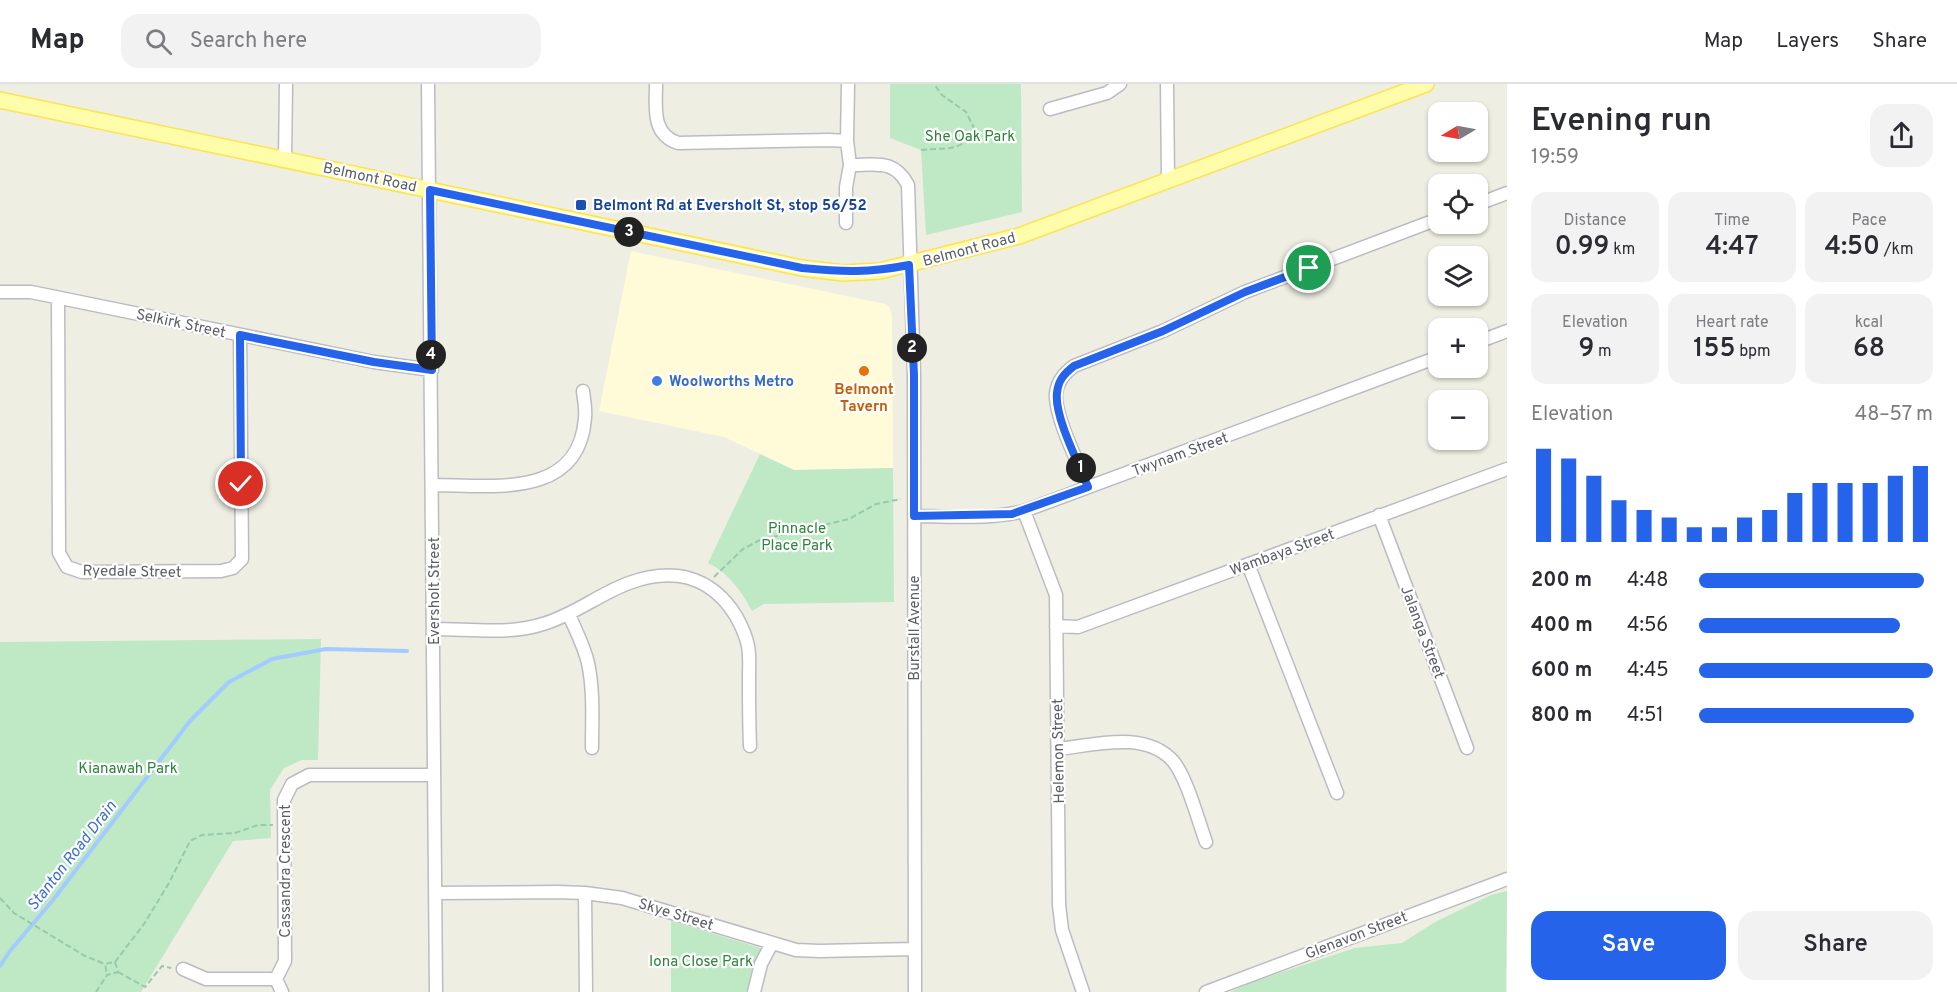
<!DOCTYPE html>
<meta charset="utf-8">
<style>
:root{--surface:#fff;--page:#f2f2f3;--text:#2b2b33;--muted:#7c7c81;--line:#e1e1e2;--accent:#2563eb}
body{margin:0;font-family:Overpass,sans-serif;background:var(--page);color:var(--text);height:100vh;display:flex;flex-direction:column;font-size:22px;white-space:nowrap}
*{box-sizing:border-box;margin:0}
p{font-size:20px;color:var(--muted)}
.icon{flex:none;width:33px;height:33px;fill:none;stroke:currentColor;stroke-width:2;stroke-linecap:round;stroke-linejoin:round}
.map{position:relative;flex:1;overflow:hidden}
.side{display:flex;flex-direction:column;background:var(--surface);width:450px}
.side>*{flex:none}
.needle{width:39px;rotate:260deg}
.controls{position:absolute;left:1428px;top:18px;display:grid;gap:12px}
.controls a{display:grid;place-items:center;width:60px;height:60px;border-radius:12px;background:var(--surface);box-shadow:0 2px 4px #0004;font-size:30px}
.pin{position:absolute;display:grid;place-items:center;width:51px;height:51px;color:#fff;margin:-26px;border:3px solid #fff;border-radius:50%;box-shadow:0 2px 6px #0007}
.km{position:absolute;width:30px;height:30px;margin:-15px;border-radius:50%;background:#222;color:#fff;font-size:16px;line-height:30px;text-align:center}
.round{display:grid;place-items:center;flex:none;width:63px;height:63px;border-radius:18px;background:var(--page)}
.summary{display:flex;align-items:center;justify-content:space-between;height:102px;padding:0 24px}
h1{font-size:33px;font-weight:600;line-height:45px}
.metrics{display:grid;grid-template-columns:repeat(3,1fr);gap:9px;height:102px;padding:6px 24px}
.metrics div{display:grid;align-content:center;border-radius:15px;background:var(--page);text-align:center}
.metrics b{font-size:26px;font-weight:600}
.metrics small{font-size:16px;font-weight:400}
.metrics p{font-size:16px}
.chart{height:168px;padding:12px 24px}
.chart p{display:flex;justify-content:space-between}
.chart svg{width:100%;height:108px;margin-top:6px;stroke:var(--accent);stroke-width:6}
.primary-button{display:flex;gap:12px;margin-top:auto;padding:12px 24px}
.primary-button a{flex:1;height:69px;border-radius:18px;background:var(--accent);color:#fff;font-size:24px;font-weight:600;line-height:69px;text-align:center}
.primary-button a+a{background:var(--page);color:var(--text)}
ul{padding:0 24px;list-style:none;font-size:20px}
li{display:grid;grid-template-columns:96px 72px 1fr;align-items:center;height:45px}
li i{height:15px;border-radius:8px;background:var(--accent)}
header{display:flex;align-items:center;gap:36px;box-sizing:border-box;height:84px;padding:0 30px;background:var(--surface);border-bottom:2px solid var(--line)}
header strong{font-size:28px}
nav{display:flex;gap:33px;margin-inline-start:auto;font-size:21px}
.search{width:420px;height:54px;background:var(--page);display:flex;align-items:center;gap:15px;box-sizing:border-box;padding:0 21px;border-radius:18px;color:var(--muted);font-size:22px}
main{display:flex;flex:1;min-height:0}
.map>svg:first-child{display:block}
.commercial{fill:#fffbd9}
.green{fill:#bee9c4}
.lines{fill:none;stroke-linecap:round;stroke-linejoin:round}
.stream{stroke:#a4cbff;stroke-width:4}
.minor-casing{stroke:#bbbcc3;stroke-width:15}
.major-casing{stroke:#fce350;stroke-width:18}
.path{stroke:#96caac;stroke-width:2;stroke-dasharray:6 3;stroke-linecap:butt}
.minor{stroke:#fff;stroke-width:12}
.major{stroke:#fffda9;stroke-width:15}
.route-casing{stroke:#fff;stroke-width:12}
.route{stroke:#2563eb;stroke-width:8}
.transit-dot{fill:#1a4fb4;stroke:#fff;stroke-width:2}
.food-dot{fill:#e8710a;stroke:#fff;stroke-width:2}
.shop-dot{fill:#3f7fe0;stroke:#fff;stroke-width:2}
.labels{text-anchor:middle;stroke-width:4.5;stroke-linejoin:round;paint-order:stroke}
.park-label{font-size:15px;fill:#2e823d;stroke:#fff}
.street-label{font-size:15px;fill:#5b5e65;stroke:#fff}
.transit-label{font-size:15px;font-weight:bold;fill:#164399;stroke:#fff;text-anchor:start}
.shop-label{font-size:15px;font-weight:bold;fill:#366cbe;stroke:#fff;text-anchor:start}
.food-label{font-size:15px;font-weight:bold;fill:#c56008;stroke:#fff}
.water-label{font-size:16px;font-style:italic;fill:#3d6fcc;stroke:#fff}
</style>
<header>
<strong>Map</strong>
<div class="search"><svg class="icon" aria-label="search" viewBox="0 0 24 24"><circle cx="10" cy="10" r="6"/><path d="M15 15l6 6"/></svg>Search here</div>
<nav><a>Map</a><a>Layers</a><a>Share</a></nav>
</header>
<main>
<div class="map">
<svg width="1507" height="908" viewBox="0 0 1507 908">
<rect width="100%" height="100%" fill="#efeee3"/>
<path class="commercial" d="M631,167L885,220L889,222L892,231L893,384L794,386L724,353L599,327Z"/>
<path class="green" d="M890,0H1021L1022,128L926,151L921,66L890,54Z
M760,370L794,386L893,384L894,518L764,520L752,527C742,508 728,488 708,479Z
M321,555L318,676H302L284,684L270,706L271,754L233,757L141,908H0V558Z
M1507,807L1506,908H1230L1252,898L1355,864L1402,859L1437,837L1491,811Z
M671,837L761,864L746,908H671Z"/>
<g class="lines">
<path class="stream" d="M0,882L10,867L53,816L190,637L229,598L272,575L326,565L407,567"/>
<g class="minor-casing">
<path id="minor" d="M428,0L436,908
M656,0C656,23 651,50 678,59L829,56L847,57
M1167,0L1168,96
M1050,25L1107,9L1120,0
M285,76L286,0
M850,81C877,81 894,75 908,101L914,292L915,908
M1478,120L1507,109
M846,139V103L850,81L847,57L848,0
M0,208H31L374,278L432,286
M58,214L59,469L67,483L82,488L221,487L233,484L242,475L240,251
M1478,258L1507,247
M433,401C491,401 579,416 585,334C586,325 584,316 583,307
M1088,403C1079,380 1054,332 1056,309C1058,296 1065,289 1074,282L1163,247L1245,208L1438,135
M1024,427L1056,511L1059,821L1062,846L1083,908
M1379,431L1467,664
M914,432C950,432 989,436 1024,427L1438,273
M1248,480L1337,709
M569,531C576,547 584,562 588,579C594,607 592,636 592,664
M1056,542L1078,543L1507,385
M434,545C469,545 509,551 543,540C574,531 599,510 629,499C673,483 711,492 736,532C741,541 746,551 748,562C750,572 749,583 749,594C749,616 749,639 750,662
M1058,665C1095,661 1145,646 1173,677C1187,694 1198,736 1206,758
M435,809L557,808L585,809L622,814L796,866L819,867L914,865
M585,809L586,908
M183,885L206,895H276
M282,908L276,895L285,877L284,716L292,700L309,691H434
M754,908L761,880L772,859
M1206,908L1507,795"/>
</g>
<g class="major-casing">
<path id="major" d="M0,16L802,184L843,189L880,187L1019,152L1426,0"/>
</g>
<path class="path" d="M921,66C946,63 958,69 976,48L966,28L942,11L934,0
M714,493L743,465L760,456L849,435L876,420L901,415
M0,814L14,829L85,872L105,880
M115,878L144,840L169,799L190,757L202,751L235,749L258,741H273
M118,888L145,903L162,882L171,884
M96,908L107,891L118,888L115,878L105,880L107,891"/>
<use href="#minor" class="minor"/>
<use href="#major" class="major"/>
</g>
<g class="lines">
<g class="route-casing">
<path id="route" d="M241,400L240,251L374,278L432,286L430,106L802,184C843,188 869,189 909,181L914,291V432L1012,430L1088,403C1079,380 1054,332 1057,309C1058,296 1065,289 1074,282L1163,247L1245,208L1309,184"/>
</g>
<use href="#route" class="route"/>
</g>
<rect class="transit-dot" x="575" y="115" width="12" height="12" rx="3"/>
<circle class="food-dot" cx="864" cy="287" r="6"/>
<circle class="shop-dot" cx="657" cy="297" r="6"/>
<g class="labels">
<g class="park-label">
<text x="970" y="57">She Oak Park</text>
<text x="797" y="449">Pinnacle<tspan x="797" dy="17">Place Park</tspan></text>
<text x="128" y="689">Kianawah Park</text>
<text x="701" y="882">Iona Close Park</text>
</g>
<g class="street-label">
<text transform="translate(370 93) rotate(12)" y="5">Belmont Road</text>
<text transform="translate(969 165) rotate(-15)" y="5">Belmont Road</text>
<text transform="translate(181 239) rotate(12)" y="5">Selkirk Street</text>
<text transform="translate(1180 370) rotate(-20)" y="5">Twynam Street</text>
<text transform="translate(1282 468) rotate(-20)" y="5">Wambaya Street</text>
<text transform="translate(132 487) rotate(1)" y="5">Ryedale Street</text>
<text transform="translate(434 507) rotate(-90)" y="5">Eversholt Street</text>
<text transform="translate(914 544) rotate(-90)" y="5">Burstall Avenue</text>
<text transform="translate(1423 548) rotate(69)" y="5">Jalanga Street</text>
<text transform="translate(1058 667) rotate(-91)" y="5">Helemon Street</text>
<text transform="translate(285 787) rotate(-90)" y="5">Cassandra Crescent</text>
<text transform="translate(676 830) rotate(17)" y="5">Skye Street</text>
<text transform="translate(1356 851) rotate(-21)" y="5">Glenavon Street</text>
</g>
<g class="transit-label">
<text x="593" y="126">Belmont Rd at Eversholt St, stop 56/52</text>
</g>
<g class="shop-label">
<text x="669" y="302">Woolworths Metro</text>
</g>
<g class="food-label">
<text x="864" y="310">Belmont<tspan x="864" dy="17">Tavern</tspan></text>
</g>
<g class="water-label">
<text transform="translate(71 771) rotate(-52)" y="6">Stanton Road Drain</text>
</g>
</g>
</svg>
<div class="controls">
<a><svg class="needle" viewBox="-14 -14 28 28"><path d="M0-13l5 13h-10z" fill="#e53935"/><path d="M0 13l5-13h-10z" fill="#7c7c81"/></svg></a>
<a><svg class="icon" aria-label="locate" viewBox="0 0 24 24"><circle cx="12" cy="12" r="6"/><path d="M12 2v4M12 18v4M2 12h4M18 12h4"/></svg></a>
<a><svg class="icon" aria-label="layers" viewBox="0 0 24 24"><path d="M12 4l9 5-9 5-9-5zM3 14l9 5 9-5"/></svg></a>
<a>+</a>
<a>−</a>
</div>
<div class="pin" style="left:1309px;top:184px;background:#1e9e55"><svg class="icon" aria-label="arrive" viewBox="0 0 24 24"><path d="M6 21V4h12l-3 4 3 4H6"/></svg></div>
<div class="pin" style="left:241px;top:400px;background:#d93025"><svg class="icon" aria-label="check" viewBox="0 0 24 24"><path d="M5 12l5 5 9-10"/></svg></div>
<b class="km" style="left:1081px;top:384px">1</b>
<b class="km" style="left:912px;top:264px">2</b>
<b class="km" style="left:629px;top:148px">3</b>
<b class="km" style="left:431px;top:271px">4</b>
</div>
<section class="side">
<div class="summary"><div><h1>Evening run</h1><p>19:59</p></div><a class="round"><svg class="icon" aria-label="share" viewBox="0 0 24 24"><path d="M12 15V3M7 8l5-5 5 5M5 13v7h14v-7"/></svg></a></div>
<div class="metrics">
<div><p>Distance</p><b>0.99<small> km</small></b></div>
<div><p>Time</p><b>4:47</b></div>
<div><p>Pace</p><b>4:50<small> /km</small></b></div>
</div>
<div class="metrics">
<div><p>Elevation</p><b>9<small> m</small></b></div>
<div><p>Heart rate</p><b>155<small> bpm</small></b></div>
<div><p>kcal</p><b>68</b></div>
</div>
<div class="chart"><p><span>Elevation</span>48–57 m</p>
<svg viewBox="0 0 160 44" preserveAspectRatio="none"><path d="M5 44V6M15 44V10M25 44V17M35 44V27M45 44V31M55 44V34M65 44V38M75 44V38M85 44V34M95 44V31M105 44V24M115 44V20M125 44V20M135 44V20M145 44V17M155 44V13"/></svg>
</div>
<ul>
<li><b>200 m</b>4:48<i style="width:96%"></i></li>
<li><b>400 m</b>4:56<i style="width:86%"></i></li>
<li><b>600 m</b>4:45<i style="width:100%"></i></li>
<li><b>800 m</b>4:51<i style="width:92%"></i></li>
</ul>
<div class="primary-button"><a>Save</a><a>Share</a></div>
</section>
</main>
